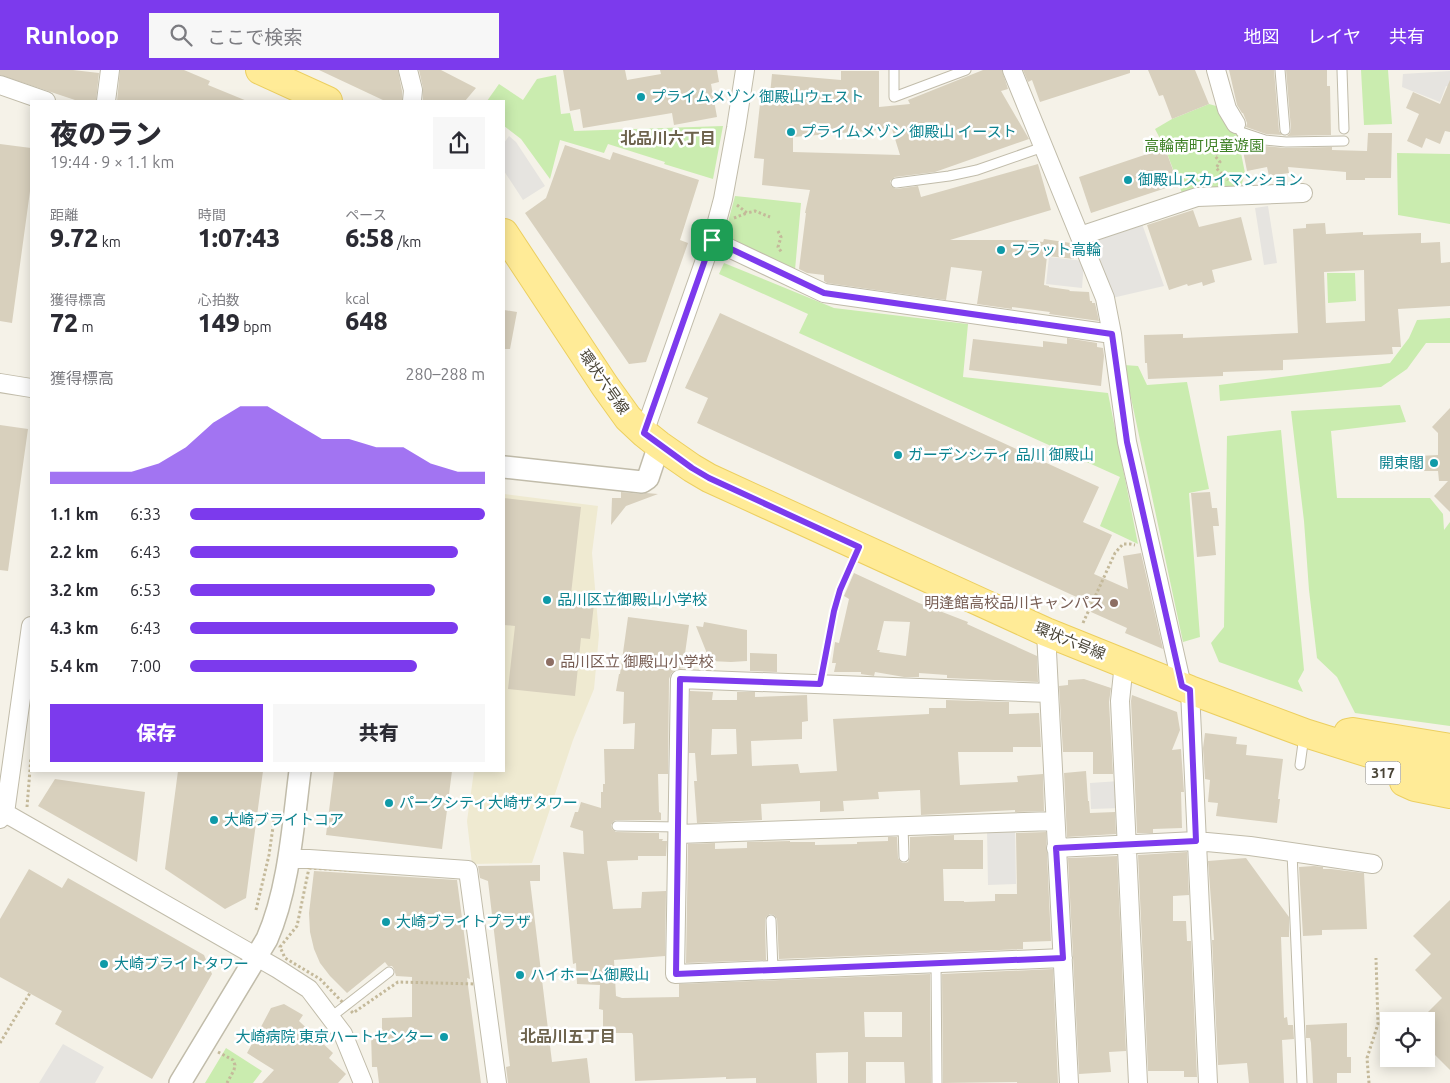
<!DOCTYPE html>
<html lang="ja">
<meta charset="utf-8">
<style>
:root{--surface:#fff;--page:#f7f7f7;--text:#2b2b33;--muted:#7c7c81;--accent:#7c3aed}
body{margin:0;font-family:Ubuntu,"Noto Sans JP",sans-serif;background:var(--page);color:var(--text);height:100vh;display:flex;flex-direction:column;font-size:19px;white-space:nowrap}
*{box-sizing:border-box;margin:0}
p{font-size:16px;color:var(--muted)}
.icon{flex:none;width:28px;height:28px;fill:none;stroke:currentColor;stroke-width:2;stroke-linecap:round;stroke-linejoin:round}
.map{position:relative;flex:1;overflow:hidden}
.drawer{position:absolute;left:30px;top:30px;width:475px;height:672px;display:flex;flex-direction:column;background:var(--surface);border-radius:0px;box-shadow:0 2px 12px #0003}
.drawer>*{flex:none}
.controls{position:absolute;left:1380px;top:942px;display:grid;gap:10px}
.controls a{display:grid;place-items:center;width:55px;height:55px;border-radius:0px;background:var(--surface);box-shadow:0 2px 12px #0003;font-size:25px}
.pin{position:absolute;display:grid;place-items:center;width:42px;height:42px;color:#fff;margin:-21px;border-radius:10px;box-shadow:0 2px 8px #0006}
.round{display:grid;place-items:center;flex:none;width:52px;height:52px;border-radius:0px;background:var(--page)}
.headline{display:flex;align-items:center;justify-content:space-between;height:85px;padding:0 20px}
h1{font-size:28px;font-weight:800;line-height:38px}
.stats{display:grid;grid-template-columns:repeat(3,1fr);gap:8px;height:85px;padding:5px 20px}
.stats div{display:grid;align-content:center}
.stats b{font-size:25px;font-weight:800}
.stats small{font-size:14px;font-weight:400}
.stats p{font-size:14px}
.chart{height:140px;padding:10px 20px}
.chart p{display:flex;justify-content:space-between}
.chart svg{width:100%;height:90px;margin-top:5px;fill:var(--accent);opacity:.7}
.button{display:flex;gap:10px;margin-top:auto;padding:10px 20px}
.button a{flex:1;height:58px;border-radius:0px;background:var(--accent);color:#fff;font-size:20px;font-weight:800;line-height:58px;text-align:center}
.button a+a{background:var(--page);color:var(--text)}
ul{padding:0 20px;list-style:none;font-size:16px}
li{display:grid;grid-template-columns:80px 60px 1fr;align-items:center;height:38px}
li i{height:12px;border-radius:6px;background:var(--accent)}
header{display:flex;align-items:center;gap:30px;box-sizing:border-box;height:70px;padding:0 25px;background:var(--accent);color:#fff}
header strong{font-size:24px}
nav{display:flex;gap:28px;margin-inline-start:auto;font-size:18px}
.search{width:350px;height:45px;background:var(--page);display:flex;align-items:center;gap:12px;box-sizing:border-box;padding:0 18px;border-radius:0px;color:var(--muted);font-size:19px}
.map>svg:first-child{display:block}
.education{fill:#efead1}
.green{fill:#caecaf}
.parking{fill:#e6e4e0}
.building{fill:#d8d0bd;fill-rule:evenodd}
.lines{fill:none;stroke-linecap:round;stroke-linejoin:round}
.service-casing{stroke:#c1bcaa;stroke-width:11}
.minor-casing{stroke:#c1bcaa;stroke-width:20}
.tertiary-casing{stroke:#c1bcaa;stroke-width:24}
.primary-casing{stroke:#eccf60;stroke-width:30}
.path{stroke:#c4b99a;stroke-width:3;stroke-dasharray:2.5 2.5;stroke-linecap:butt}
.service{stroke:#fff;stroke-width:9}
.minor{stroke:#fff;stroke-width:18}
.tertiary{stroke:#fff;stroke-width:21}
.primary{stroke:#ffeb97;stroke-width:28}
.route-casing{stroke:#fff;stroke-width:10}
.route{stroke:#7c3aed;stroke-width:6}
.culture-dot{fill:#0f9aa8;stroke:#fff;stroke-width:2}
.education-dot{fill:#8d6e63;stroke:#fff;stroke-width:2}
.labels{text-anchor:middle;stroke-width:5;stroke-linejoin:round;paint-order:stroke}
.shield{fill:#fff;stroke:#807c72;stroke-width:1}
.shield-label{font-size:14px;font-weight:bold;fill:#494436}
.culture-label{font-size:15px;fill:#0d838f;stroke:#fff;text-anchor:start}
.park-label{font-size:15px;fill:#3e8025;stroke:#fff}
.street-label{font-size:15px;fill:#494436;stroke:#fff}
.education-label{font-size:15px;fill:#785e54;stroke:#fff;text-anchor:end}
.neighbourhood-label{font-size:16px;font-weight:bold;fill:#6d634d;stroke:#fff}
</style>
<header>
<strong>Runloop</strong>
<div class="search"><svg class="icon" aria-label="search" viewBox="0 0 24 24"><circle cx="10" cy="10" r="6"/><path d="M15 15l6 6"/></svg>ここで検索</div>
<nav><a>地図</a><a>レイヤ</a><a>共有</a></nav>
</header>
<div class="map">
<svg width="1450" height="1013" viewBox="0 0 1450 1013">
<rect width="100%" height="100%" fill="#f5f2e8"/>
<path class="education" d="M504,424L598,436L592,483L599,565L594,619L573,670L532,793L472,794L467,751L474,701H504Z"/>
<path class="green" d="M1361,0H1388L1392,54L1364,55Z
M556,5L561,44L570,43L574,61L723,56L713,109L664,94L665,92L608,74L604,83L560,70L550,109L521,69L504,56V31H487L499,14L523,30L537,9Z
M1209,34L1227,39L1241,62L1240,78L1245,103L1238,126L1185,131L1165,78L1155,59L1172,49Z
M1397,83L1450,84V154L1398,145Z
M735,126L801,133L795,200L724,167Z
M724,193L834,238L968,254L963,307L1108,323L1138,474L1100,456L1120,407L799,263L808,244L719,204Z
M1327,203H1355L1356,231L1328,233Z
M1450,248V273H1426L1407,299L1381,317L1220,331L1219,315L1390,293L1409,268L1417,250Z
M1124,295L1138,296L1147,315L1187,312L1209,419L1189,423L1200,567L1183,572Z
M1400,335L1406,352L1331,361L1337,428H1430L1443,444L1444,460L1450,452V656L1355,643L1337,607L1317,588L1309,520L1304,451L1291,341Z
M1281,360L1304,600L1298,611L1303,622L1219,592L1211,573L1224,557L1227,366Z
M226,978L262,1001L253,1013H205Z"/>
<path class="parking" d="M1450,1V17L1446,16L1440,32L1402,17L1403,4Z
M509,66L516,72L545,116L523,130L504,101V73Z
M1268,136L1277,193L1264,195L1255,138Z
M1140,148L1164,216L1112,228L1086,169Z
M1049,187L1084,191L1082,218L1046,214Z
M1120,711L1121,738L1091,739L1090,713Z
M1015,758L1016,814L988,815L987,759Z
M63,974L104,997L95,1013H39Z"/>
<path class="building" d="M0,0H73L99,3L96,31H78L0,5Z
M120,0H184L210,11L208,15L247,31H117Z
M319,0H398L402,21V31H385Z
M419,0H441L476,18L465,31H423V18Z
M563,0H625L627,10L661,4L660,0H717L719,12L711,14L717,47L674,55L672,43L583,58L580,39L570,41Z
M983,0H1002L1008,19L1001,21L1029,69L935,102L895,107L890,111L891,116L896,119L918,116L921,127L1038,94L1051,140L950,170H1025L1043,172L1044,169L1071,173L1074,181V189L1047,186L1044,215L1049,216V217L1070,220L1069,221L1089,222L1090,231H1092V233H1095L1099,251L1049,244L1050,242L1012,237V239L977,234L982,201L951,197L946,230L827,213L824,211V205L807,203L799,199L806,143H805L810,120L762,115L764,89L754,88L760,34L769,35L772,4L841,10V1H879V37L910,34L908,30ZM892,59L900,85L793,82V67Z
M1023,0H1130V3L1040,32L1032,10L1028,12Z
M1148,0H1195L1209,34L1172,49L1163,25L1159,26Z
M1229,0H1274L1279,61L1282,65L1266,64L1246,57L1247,53L1243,43H1242L1237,35Z
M1286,0H1327V16H1330L1331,65L1287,66L1290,63L1291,59Z
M1450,10V62L1445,61L1440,74L1426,68L1422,78L1407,71L1419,44L1406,38L1413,22L1440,34Z
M1368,63H1392L1391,108H1365V110H1346V102L1288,97L1289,103L1269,106L1267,97L1247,101L1242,76L1246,75V70L1264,76L1285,78L1332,77V80L1367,81Z
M0,74L31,78V114L12,253L0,251Z
M565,75L610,90L613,82L699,110L680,170L688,173L646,292L629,294L525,143L546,128Z
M1165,78L1178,114L1091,143L1079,107Z
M1193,140L1199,157L1241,147L1252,190L1212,200L1215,212L1203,216L1202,212L1188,216L1187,214L1169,220L1147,155Z
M1325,153L1326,164L1363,162V165L1421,163V173L1440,172L1441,193L1450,192V236L1398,239L1401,277H1392L1393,284L1283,290V300L1223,302V306L1148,309L1147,293H1145L1144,265L1183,264V268L1298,263L1293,159L1306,158V154ZM1364,200L1365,251L1326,253L1324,202Z
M504,240L517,242L510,279H504Z
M720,243L1099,417L1083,452L1112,465L1094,504L1128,519L1123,486L1141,483L1163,579L1125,563L1127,558L1091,542L1094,535L697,353L708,328L685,318Z
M1067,268L1097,273V277L1103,278L1104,286L1101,316L969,300L973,269L1043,277V271L1067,274Z
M1450,338V442L1434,426L1448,411H1439L1438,401H1418V386L1438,385V363L1432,357Z
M0,355L28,359L8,501L0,500Z
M621,422L641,424L646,423L658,424L626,436L611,455L612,428H621Z
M1210,422L1212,438H1217L1219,456H1213L1216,485L1197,487L1191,423Z
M504,428L581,437L571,524L590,526V534H594L590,569L581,568L575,626L508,619L515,556L504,555Z
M854,503L919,533L968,552L967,554L1037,586L1038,612L947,608V605L919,603V607H904L875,602L874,606L861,604V602H834L836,593H832L835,572L839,573L849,529L844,526ZM884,551L910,552L906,586L879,582L880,580H877Z
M628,547L689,555L683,598L675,600L671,604L669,609L668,704H658L659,742L661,743V750H617L614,751L611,755L612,759L616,762L659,763V769H663L662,771H667L666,786H638V790L607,791L613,839L641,838L642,822L666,821L665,886L614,890L616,926L622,928L679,927V914L930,904L931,1013H905L904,992H866V1013H848V982L816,983L817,1013H756V1008L726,1009V1007L635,1011L633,965L632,963H603V940L599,939L600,915L577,914L576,893L573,894L563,782L584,784L583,761L570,757L575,742H578L581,732L601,738V722H603V714H605L604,679H634L635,653L623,654L624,622L616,621L619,604H620ZM864,942H902V967H865Z
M704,552L747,560V591L731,592L710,591L696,556L703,557Z
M750,583L777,584V602L750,601Z
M1084,609L1111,618L1109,632L1113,704H1093V682H1063L1059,616L1068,615V610Z
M690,621L713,622L712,630H737V622H755V627L807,625L808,651L802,652V669L751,671L752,696L798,694L800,703L837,701L833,649L929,644V638H946V630L1009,632V644L1039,643L1041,677H1013V682H958L960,715L1018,712L1017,706L1043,704L1044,741L1015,742V740L921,745L920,720L878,722L879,729L843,731L844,741L820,742V731L761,734L762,750L697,753L694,711H697L695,683H689ZM712,659H736L737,684L711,685Z
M1132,625L1177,642L1180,660L1172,680L1181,679L1184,722H1181L1182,758L1153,759V763H1137L1131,631Z
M1205,663L1237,667L1236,674L1247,675L1246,685L1283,689L1278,729H1280L1277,753L1216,746L1218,733L1208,732L1210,710L1205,709L1203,678Z
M178,701H263L246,828L225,839L165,799Z
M334,701H452L442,779L326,765Z
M1086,701L1088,731H1089L1090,743L1115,742L1116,764L1067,767L1064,703Z
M55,709L145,722L137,792L38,736Z
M1046,762L1051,871L1023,872V879L779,889L777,849L774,845L770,844L766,847L765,850L766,890L686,893L688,774L715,773V779L747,778V772L790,771V772H815V775L857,774V772L888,771V767H897L898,788L901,792L904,793L908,792L910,787V767L954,765V770H983V799H943L944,831H964V832L995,831V824H1017L1016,763Z
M1187,782L1189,825L1173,826V851H1186L1187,871H1191L1197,1007H1184V1001H1148L1138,785Z
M1117,786L1126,981L1109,982L1111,1002L1079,1004L1068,788Z
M1246,788L1289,847V867H1281L1284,948L1287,947L1288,955H1293L1294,969L1282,970L1284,1013H1249L1247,993L1218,995L1212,870H1214L1208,791Z
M540,795V811H530L552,992L587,988L590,1013H508L506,997L510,996L488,811L480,808L478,796Z
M1314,796L1323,797V799H1331L1364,803L1367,859L1322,860V865L1303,866L1299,797Z
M29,799L62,818L68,808L204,885L212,904L152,1009L55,954L62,941L0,907V849Z
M314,801L457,810L470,909L467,908L481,1013H379L377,997H372L371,964H382V948L412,947V907L396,906L394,899L392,896H388L385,892L347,923L330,906L320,893L314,879L310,862L309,843Z
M1450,830V1000L1426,976V944L1442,928L1415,900L1431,884L1413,866Z
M1053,899L1058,1013H1017V1012L943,1013L942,904Z
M284,934L303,945L299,951L333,983L329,988L346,1004L338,1013H262L274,1000L247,983L271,938Z
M1347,953V987H1351V1003H1337V1013H1313L1311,973L1310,968H1306V955Z"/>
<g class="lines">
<g class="service-casing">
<path id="service" d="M894,0V27L966,0
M1280,0L1285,60
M1342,0L1344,59
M1236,54L1241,62L1265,70L1286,72L1344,71
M896,113L949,106L977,100L1043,77
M1300,695L1304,666
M617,756L678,757
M903,756L904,787
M1292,783L1302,1013
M771,850L773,900
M936,893L937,1013
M331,947L389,902"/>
</g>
<g class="minor-casing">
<path id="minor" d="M408,0L413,20L412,31
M1012,0L1105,228L1112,264L1127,372L1182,616
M1216,0L1227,39L1236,54
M0,15L46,31
M106,31L110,0
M1080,166L1197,127L1303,123
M712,170L824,223L1112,264
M0,313L31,318
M644,363L712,170L723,129L736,58L745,0
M1046,562L1069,1013
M1124,593L1120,631L1138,1013
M1190,620L1208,1013
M1049,623L680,609L675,904L1063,888
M5,743L278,899L309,919L343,964L363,1013
M0,749L5,743L31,556
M678,764L1055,751
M1056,778L1196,771L1250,776L1373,794
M288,789H309L468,800L497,1013"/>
</g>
<g class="tertiary-casing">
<path id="tertiary" d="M504,397L642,412L648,408L659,375
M0,740L5,743
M180,1013L267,869C289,819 293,755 300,701"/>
</g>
<g class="primary-casing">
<path id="primary" d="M260,0L328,31
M504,163L605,316L628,348L644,363L659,375L692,398L709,408L1046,562L1190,620L1305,663L1420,699L1450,704
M1348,663L1353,662L1450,678
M1404,712L1415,717L1450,724"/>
</g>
<path class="path" d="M1228,66L1215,86L1220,92L1216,98L1228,110
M737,135L747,143L755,141L770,147
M734,148L747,143
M778,161L781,167L778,177L782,183
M1083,553L1115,483L1123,474H1130L1135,475
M823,599L834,541L840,520L851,495
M27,737L31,687
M309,798L462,806L476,914L398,912L353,943L320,909L285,888L280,877L297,856Z
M256,840L269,785L274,750
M0,973L30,923
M218,982L233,990L235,995L234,1000L227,1013
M1369,1013L1367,988L1378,954L1376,888"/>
<use href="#service" class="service"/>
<use href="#minor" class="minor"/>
<use href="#tertiary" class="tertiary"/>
<use href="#primary" class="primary"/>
</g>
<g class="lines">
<g class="route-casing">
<path id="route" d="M712,170L824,223L1112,264L1127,372L1182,616L1190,620L1196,771L1056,778L1063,888L676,904L680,609L820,614L834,541L840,520L859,477L709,408L692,398L644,363Z"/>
</g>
<use href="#route" class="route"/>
</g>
<g class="culture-dot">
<circle cx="641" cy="27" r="5"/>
<circle cx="791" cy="62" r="5"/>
<circle cx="1128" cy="110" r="5"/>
<circle cx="1001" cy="180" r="5"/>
<circle cx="898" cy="385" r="5"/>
<circle cx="1434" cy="393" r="5"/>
<circle cx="547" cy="530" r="5"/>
<circle cx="389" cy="733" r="5"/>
<circle cx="214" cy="750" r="5"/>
<circle cx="386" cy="852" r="5"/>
<circle cx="104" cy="894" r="5"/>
<circle cx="520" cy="905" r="5"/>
<circle cx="444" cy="967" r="5"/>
</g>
<g class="education-dot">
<circle cx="1114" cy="533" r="5"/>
<circle cx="550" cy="592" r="5"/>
</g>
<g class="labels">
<rect class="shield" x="1365.5" y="691.5" width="35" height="23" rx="4"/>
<g class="shield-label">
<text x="1383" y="708">317</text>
</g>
<g class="culture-label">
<text x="651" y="32">プライムメゾン 御殿山ウェスト</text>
<text x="801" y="67">プライムメゾン 御殿山 イースト</text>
<text x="1138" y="115">御殿山スカイマンション</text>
<text x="1011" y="185">フラット高輪</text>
<text x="908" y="390">ガーデンシティ 品川 御殿山</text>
<text x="1424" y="398" text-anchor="end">開東閣</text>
<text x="557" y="535">品川区立御殿山小学校</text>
<text x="399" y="738">パークシティ大崎ザタワー</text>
<text x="224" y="755">大崎ブライトコア</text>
<text x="396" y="857">大崎ブライトプラザ</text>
<text x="114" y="899">大崎ブライトタワー</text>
<text x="530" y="910">ハイホーム御殿山</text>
<text x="434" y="972" text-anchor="end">大崎病院 東京ハートセンター</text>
</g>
<g class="park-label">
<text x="1204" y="81">高輪南町児童遊園</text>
</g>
<g class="street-label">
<text transform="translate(604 312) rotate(55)" y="5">環状六号線</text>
<text transform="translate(1070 571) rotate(22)" y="5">環状六号線</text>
</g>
<g class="education-label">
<text x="1104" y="538">明逢館高校品川キャンパス</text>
<text x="560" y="597" text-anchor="start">品川区立 御殿山小学校</text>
</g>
<g class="neighbourhood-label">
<text x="668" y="74">北品川六丁目</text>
<text x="568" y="972">北品川五丁目</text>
</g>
</g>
</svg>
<div class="controls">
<a><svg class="icon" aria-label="locate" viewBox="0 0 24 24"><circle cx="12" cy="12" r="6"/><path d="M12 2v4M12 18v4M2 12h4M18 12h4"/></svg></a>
</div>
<div class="pin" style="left:712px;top:170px;background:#1e9e55"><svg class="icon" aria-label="arrive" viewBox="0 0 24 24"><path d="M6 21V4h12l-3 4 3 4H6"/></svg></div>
<section class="drawer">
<div class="headline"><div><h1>夜のラン</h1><p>19:44 · 9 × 1.1 km</p></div><a class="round"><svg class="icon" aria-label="share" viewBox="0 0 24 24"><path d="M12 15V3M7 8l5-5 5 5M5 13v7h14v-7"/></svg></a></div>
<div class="stats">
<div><p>距離</p><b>9.72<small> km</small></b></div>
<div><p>時間</p><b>1:07:43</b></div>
<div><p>ペース</p><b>6:58<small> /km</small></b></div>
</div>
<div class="stats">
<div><p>獲得標高</p><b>72<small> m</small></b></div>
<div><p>心拍数</p><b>149<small> bpm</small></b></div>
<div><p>kcal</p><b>648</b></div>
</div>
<div class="chart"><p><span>獲得標高</span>280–288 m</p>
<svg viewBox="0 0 160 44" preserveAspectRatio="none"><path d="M0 44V38L10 38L20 38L30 38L40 34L50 26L60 14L70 6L80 6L90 14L100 22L110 22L120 26L130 26L140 34L150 38L160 38V44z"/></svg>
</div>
<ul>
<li><b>1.1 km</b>6:33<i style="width:100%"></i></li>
<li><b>2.2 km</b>6:43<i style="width:91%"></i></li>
<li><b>3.2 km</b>6:53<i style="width:83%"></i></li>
<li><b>4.3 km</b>6:43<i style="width:91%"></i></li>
<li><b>5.4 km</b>7:00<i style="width:77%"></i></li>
</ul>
<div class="button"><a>保存</a><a>共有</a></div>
</section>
</div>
